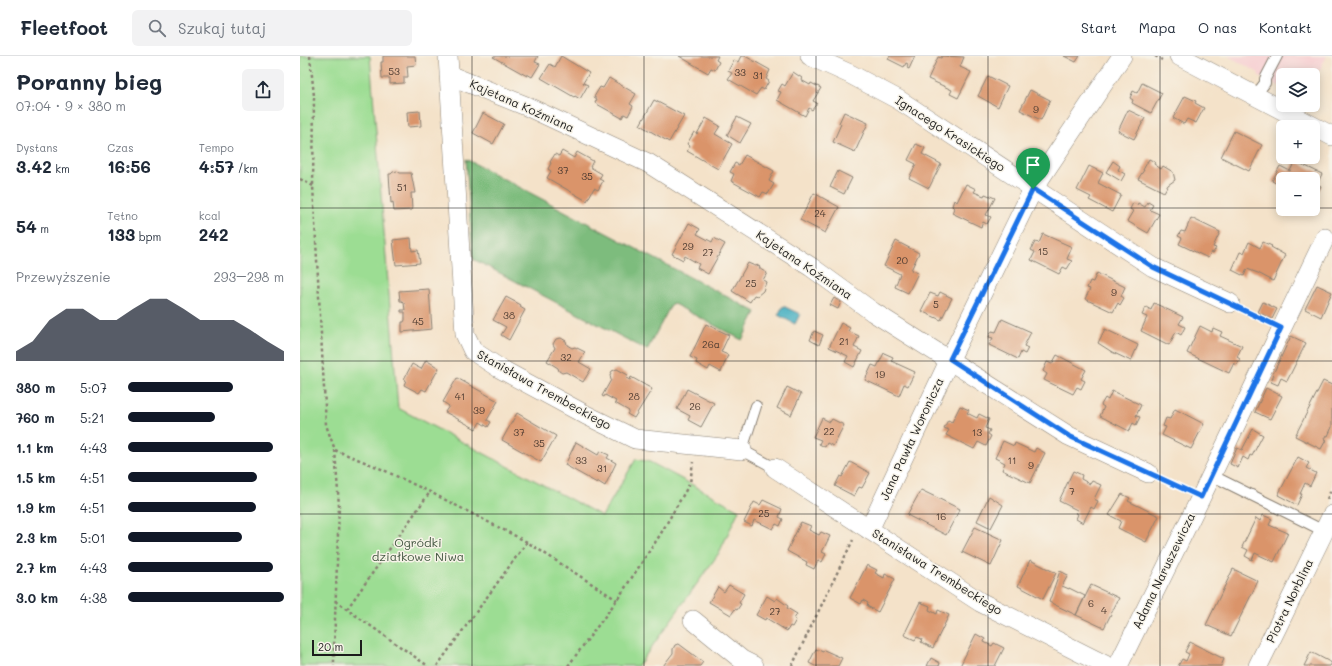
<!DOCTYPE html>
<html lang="pl">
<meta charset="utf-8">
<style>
:root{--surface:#fff;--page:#f2f2f3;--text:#1f2937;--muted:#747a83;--line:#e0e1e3;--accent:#111827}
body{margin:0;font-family:Mali,sans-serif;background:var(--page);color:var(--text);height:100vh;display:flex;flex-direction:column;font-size:15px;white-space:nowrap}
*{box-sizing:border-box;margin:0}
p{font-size:13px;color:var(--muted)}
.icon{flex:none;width:22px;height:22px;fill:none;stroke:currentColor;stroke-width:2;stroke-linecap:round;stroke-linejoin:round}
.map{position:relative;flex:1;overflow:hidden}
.side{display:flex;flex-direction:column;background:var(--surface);width:300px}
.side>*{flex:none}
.tools{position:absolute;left:976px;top:12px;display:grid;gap:8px}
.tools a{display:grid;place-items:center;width:44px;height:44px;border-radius:6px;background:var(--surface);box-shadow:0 2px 10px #0003;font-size:20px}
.scale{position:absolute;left:12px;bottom:10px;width:50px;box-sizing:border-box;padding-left:4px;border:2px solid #1c1c1c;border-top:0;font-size:11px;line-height:14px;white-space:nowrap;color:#1c1c1c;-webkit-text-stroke:3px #f7f3e8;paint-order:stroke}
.pin{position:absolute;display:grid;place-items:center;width:34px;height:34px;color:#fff;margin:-41px -17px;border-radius:50% 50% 50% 0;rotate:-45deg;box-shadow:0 0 4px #0007}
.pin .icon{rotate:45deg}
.round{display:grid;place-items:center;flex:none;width:42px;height:42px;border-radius:6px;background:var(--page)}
.head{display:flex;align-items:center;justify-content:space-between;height:68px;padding:0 16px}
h1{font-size:22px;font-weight:800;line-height:30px}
.figures{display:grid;grid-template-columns:repeat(3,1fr);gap:6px;height:68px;padding:4px 16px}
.figures div{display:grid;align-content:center}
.figures b{font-size:17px;font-weight:800}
.figures small{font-size:11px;font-weight:400}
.figures p{font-size:11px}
.chart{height:112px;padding:8px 16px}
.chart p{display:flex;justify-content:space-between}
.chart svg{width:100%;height:72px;margin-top:4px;fill:var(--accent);opacity:.7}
ul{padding:0 16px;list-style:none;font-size:13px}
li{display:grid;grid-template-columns:64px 48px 1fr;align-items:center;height:30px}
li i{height:10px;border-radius:5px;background:var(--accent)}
header{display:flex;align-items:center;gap:24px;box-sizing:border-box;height:56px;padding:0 20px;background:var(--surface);border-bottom:1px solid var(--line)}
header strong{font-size:19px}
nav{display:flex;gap:22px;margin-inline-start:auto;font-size:14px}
.search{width:280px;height:36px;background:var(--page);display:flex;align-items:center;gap:10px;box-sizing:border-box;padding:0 14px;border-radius:6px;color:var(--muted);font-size:15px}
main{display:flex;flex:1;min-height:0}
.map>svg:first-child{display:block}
.built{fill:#f7cfd2}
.green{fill:#9cdd93;stroke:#5c7c58}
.forest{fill:#7dbc7d;stroke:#4c6c4c}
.water{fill:#43aec1;stroke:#30656e}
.building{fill:#da946a}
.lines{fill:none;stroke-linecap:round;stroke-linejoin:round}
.service-casing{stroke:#887f72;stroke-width:12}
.minor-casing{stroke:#887f72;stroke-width:20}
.path{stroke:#887f72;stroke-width:2.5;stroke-dasharray:3 3;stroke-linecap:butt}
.service{stroke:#fff;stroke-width:10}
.minor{stroke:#fff;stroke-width:19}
.route-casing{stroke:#fff;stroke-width:8}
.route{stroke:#1a73e8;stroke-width:5}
.grid{fill:none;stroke:#1c1c1c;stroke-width:1;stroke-opacity:0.55}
.labels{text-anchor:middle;stroke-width:3;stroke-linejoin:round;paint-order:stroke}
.number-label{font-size:10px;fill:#4c3a30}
.street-label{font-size:12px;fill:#1c1c1c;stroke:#f7f3e8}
.park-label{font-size:12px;fill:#425640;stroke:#f7f3e8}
</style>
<header>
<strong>Fleetfoot</strong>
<div class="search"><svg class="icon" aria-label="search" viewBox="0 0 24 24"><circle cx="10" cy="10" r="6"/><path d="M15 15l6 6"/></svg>Szukaj tutaj</div>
<nav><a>Start</a><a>Mapa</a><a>O nas</a><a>Kontakt</a></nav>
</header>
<main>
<section class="side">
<div class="head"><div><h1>Poranny bieg</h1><p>07:04 · 9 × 380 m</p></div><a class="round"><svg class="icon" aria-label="share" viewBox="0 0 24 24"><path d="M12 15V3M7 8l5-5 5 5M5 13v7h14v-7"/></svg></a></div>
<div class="figures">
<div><p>Dystans</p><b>3.42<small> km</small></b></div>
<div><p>Czas</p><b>16:56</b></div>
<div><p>Tempo</p><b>4:57<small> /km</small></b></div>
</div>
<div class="figures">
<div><b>54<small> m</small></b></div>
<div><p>Tętno</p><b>133<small> bpm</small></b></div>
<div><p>kcal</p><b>242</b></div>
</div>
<div class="chart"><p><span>Przewyższenie</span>293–298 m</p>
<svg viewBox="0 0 160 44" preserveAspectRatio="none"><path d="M0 44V38L10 32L20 19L30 12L40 12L50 19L60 19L70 12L80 6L90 6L100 12L110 19L120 19L130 19L140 25L150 32L160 38V44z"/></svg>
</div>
<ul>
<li><b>380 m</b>5:07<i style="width:67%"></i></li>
<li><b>760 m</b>5:21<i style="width:56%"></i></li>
<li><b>1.1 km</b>4:43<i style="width:93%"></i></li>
<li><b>1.5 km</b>4:51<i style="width:83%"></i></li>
<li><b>1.9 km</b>4:51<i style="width:82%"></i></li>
<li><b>2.3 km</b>5:01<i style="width:73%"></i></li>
<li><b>2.7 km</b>4:43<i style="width:93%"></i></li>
<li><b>3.0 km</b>4:38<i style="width:100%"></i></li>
</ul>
</section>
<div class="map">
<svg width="1032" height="610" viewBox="0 0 1032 610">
<rect width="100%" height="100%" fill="#f7f3e8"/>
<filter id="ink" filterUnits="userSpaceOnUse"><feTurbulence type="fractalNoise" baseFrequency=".025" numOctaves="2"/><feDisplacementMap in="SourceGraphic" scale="8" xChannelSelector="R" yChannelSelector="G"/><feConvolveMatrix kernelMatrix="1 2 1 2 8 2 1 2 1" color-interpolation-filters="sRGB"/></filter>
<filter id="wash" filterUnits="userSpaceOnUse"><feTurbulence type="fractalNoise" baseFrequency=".012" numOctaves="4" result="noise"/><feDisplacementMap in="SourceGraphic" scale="16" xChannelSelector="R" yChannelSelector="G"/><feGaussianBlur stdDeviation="0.9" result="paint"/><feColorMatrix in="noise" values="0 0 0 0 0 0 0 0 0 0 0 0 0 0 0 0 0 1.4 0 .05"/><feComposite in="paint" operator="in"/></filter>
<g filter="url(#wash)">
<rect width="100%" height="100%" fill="#f4e2c9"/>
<path class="built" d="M928,0H1027L1013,26V19H983V32L958,19L959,17Z"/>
<path class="green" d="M0,0H70L98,352L302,460L336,403L350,406L439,454L419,497L338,610H0Z"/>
<path class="forest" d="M166,103L456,256L442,284L372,247L347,294L173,203Z"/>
<path class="water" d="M483,250L500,258L495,268L478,259Z"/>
<g id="blocks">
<path class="building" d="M83,0H115L116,9L107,10L108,21H104V27L90,28V22H82L81,6H83Z
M194,0H238L235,6L240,8L232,21L227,18V20L193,1Z
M261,0L289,17L283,27L288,29L280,43L275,40L274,41L241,22L250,8L255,11Z
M379,0H418L416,4L419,6L415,14L411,12L408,17Z
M441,0H445L470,14L466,23L469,25L464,34L461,32L456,39L428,23L432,17L428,15L434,4L438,6Z
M590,0H615L609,13L607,12L608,8L606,7L604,11L588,3Z
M642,0L664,1L660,11L671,16L658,42L650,38L652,34L628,23L638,1L641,2Z
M764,0H780L776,6Z
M493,16L502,22L501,24L510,29L511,27L521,32L513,45L517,47L512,54L509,52L505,60L477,44L481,36L478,35L482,28L485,30Z
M688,20L708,30L698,51L678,40Z
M309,22L336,38L330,48L333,50L328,60L324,58L322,62L295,47L297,43L294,41L300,31L303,32Z
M842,27L862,37L851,57L832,47L833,44L830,42L833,35L837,37Z
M730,34L750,44L741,64L720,54Z
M885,40L896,45L895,47L904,52L896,67L887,63L884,68L873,62Z
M354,44L384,60L369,86L340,69Z
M828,54L845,62L834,83L818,75Z
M120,55L121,70L108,71L107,56Z
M544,56L568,67L555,96L533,86L541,68L539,67Z
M183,57L204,68L193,88L173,77Z
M437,61L451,68L440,87L427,79Z
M406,62L420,70L415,78L432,88L418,113L387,95L390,90L387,88L394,76L397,78Z
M934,75L962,89L949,115L921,101Z
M616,88L625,92L622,98L641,108L629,132L609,122L616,108L608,104Z
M262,95L274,102L277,96L293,105L290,111L302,118L299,123L303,125L298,134L294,132L287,145L247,122L251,115L248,113L251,107L250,106L255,98L259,100Z
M445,99L474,115L469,125L474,128L468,138L463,136L460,141L431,125L434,118L430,116L435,107L439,109Z
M849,103L855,106L854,108L861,113L863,110L873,116L875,124L868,129L864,136L838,123L844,114H843Z
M813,105L820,110L818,114L825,118L821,125L806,116Z
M995,105L1022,118L1017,128L1021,130L1017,138L1015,137L1013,140V123H983V131L972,125L980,110L990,115Z
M789,110L803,117L798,127L821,139L812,156L789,144L791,141L777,134Z
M97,115L100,117H111L115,137H111L112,154L94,155L93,146L91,147L89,118H91L93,116Z
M538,115L552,122L544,138L530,131Z
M666,128L676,133L674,136L684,140L685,138L695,142L686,159L691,161L687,168L683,166L681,171L652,157L654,152L652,150L654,144L657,146Z
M514,137L539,151L525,177L500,164Z
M848,146L853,149L850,154L859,158L848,177L827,165L833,155L830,153L833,147L837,149L838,147L845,151Z
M891,162L920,176L913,191L916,192L913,197L911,196L908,202L879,188L882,182L878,180L881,175L885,176Z
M389,167L400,173L397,178L412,186L414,182L425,188L408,218L397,212L399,208L385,200L383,204L372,198Z
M743,178L772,191L767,203L772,205L767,213L763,211L759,218L731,204L735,196L731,194L735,186L739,187Z
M111,182L112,195L118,194L120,207L96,209L93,184Z
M596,185L619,197L611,214L618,217L608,237L595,231L600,218L584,210Z
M949,186L960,192L963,186L972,190L971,191L985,199L973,225L958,217L947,213L944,220L932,214L940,196L944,197Z
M448,207L455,210L459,209L460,213L467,217L463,224L466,226L463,235L457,240L454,239L450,246L432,235Z
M797,217L825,231L821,240L824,242L820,249L818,247L813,256L785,243L790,233L787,232L790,225L793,226Z
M1017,229L1032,236L1021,261L1005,253Z
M129,233L132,273L102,276V266H104L105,264V256H101V254H105L104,247L102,245H100L99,235Z
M640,236L652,242L641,264L621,255L630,237L638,240Z
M206,241L221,249L220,251L225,254L209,284L201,279L206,271L193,264Z
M534,242L541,246L538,253L530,249Z
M963,246L977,253L972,263L958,256Z
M854,247L883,261L879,268L885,271L881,279L876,276L869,289L841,275L847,261L842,259L846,251L851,254Z
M702,263L731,276L724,290L728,292L725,298L721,296L718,303L689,289L693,282L689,281L692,275L696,276Z
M541,267L550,272L548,275L559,280L554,291L562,295L554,311L545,306L548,300L529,291Z
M406,268L429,279L421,296L428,299L421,316L410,310L408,314L396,307L397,304L390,301Z
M900,270L912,276L913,272L922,276L920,280L942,290L937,301L940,303L937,309L934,307L929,317L887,297Z
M805,273L838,289L831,305L812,296L798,287Z
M514,275L523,279L519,289L510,284Z
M991,280L1006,287L987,325L981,322L978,329L971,326L974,319L973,318Z
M261,282L266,285L267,289L272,292L275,291L285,296L279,306L291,313L283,326L266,316L262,317L259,315L258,312L247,305L255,292L253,288L256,283Z
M584,297L593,301L591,305L615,316L608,330L604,328L599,340L565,324L572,309L577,311Z
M757,299L786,314L781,323L785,325L781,333L777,331L773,338L744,324L747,318L743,315L747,306L752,308Z
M126,304L139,312L126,335L122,333L119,337L104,329L106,324L104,323L112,308L121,313Z
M317,313L328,319L326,322L330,324L331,321L352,333L334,362L327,358L329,355L315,347L316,345L305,339L304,341L302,340L311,324L310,319L312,315Z
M157,322L198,345L187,364L191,366L188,371L180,366L176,373L145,356L149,350L143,346Z
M1023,325L1032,329V371L1028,380L1026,379L1024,383L1026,384L1021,393L995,380Z
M487,331L501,338L491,359L477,352Z
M966,332L982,340L970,363L955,356Z
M387,333L414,347L401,371L388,364L390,360L377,353Z
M812,335L841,349L836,360L840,361L836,369L833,367L829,375L800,360L804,351L801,349L805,342L808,344Z
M660,350L669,354L667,357L677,362L679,358L689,363L685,372L690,374L688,378L691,380L686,390L678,386L674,393L646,379L649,374L644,372L648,364L652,366Z
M875,353L904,368L891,393L862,379L866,371L863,370L866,362L870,363Z
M217,357L256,380L241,406L202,384Z
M522,362L530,366L532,363L544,369L533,390L527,387L525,391L519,388L521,384L513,381Z
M953,373L963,379L952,400L950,399L948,404L943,401L938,412L930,408L937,392L942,394Z
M703,385L714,390L715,387L734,396L736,392L745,397L730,427L702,414L705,407L695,402Z
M276,386L298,399L300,395L309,399L307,402L316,407L305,430L297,425V427L265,409Z
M998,401L1009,407L1006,412L1016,417L1010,430L1005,427L1000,438H1002L997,449L978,439Z
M550,406L570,417L562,432L559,431L554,440L535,430L540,420L542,421Z
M773,415L782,419L781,423L790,428L792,425L801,429L794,443L798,445L794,453L791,451L783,467L776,463L778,458L776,457L777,454L759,445Z
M621,434L660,453L646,479L607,459Z
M822,438L830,442L828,445L859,460L846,486L818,472L821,465L809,459Z
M689,440L703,449L691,472L677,465Z
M463,444L482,453L479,461L483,463L480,470L476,468L473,473L454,464L452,470L444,466L454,446L460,449Z
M963,459L972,463L969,469L988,477L974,506L955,497L952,504L945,500L948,494L942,491L956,462L960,465Z
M501,466L511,470L509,474L519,479L521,476L530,480L522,496L526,498L522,506L518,504L514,513L506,509L507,506L487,495Z
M675,471L703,484L691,510L662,496Z
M730,504L756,517L743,543L718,530Z
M567,509L577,514L575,517L584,522L585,518L595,523L578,556L567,550L568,547L563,544L561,548L550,542Z
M933,513L958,525L931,580L906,569Z
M760,515L768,519L762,530L769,533V532L785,540L776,559L749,546Z
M429,529L444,538L439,547L441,548L437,554L435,553L431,559L409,546L418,531L424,536Z
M791,529L819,542L804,572L776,559Z
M467,540L475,545L477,542L488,550L487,552L497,558L494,563L496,564L492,571L490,570L487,575L466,562L465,564L456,559Z
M620,546L630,550L629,554L637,558L638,554L649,559L633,592L621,586L622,583L617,581L615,584L604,579Z
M676,578L685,583L684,586L692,590L694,587L704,592L695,610H660Z
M890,586L924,603L921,610H878L882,603L886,605L889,598L885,596Z
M379,588L403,606L400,610H363L373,597V593L375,589Z
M516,593L523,596L524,594L542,602L538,610H515L509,607Z
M1011,596L1032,607L1030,610H1004Z
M631,602L640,607L639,610H627Z"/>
</g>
</g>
<g filter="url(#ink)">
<use href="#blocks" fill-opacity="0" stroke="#887f72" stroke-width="1"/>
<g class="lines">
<g class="service-casing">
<path id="service" d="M955,40L965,27V23L977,0
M456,350L442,394L475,412
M911,419L1024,475"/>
</g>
<g class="minor-casing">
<path id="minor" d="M148,0L165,278L173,295L199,312L286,359L335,383L442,394
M510,0L550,18L599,44L853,211L930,247
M879,0L1032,80
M149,19L226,50L348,107L511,211L573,256L769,380L848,417
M475,412L680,546L807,610
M569,474L650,303L733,133L822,0
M393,564L442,604L454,610
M818,610L901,441L1025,182
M958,610L1032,459"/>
</g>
<path class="path" d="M10,0L14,40L13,130L26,369L35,394L39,450L34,591V610
M855,0L862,4
M0,123L13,130
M945,255L967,266
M35,394L77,411L130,436L227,486L317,544
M863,424L886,434
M1027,443L1032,432
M35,545L128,610
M47,553L130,436
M137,610L227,486
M268,610L317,544L360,479L390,427L393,406
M492,610L553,484"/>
<use href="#service" class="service"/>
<use href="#minor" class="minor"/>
</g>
</g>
<g class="lines" filter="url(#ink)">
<g class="route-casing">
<path id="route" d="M733,133L853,211L981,272L901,441L769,380L650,303Z"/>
</g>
<use href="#route" class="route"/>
</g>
<path class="grid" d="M172,0V610M344,0V610M516,0V610M688,0V610M860,0V610M0,152H983M1013,152H1032M0,305H1032M0,458H1032"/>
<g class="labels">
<g class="number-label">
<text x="94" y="19">53</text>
<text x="440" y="20">33</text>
<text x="458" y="23">31</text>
<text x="736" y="57">9</text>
<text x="263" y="118">37</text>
<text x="287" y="124">35</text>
<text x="102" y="135">51</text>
<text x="520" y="161">24</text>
<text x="388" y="194">29</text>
<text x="743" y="199">15</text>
<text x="408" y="200">27</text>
<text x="602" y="208">20</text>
<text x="451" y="231">25</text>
<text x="814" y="240">9</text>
<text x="636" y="252">5</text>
<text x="209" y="263">38</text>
<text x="118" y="269">45</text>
<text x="544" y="289">21</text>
<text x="411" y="292">26a</text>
<text x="266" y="305">32</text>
<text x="580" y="322">19</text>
<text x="160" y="344">41</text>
<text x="334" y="344">28</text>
<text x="395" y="354">26</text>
<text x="179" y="358">39</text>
<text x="529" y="379">22</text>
<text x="219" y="380">37</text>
<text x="677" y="380">13</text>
<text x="239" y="391">35</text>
<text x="281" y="408">33</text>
<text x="712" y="408">11</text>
<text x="731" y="413">9</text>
<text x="302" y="416">31</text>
<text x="772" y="439">7</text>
<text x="464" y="461">25</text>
<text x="641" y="464">16</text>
<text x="791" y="551">6</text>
<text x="804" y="558">4</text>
<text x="475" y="559">27</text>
</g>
<g class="street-label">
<text transform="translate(222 50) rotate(24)" y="4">Kajetana Koźmiana</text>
<text transform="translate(650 78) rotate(33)" y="4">Ignacego Krasickiego</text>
<text transform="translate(504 209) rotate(34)" y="4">Kajetana Koźmiana</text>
<text transform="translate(244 334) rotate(29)" y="4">Stanisława Trembeckiego</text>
<text transform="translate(612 383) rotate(-65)" y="4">Jana Pawła Woronicza</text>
<text transform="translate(864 515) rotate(-64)" y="4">Adama Naruszewicza</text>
<text transform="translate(637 516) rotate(32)" y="4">Stanisława Trembeckiego</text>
<text transform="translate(990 545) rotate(-64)" y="4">Piotra Norblina</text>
</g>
<g class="park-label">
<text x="118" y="491">Ogródki<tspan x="118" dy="14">działkowe Niwa</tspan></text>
</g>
</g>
</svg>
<div class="tools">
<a><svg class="icon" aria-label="layers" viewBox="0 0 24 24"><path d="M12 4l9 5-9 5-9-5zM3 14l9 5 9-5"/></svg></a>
<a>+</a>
<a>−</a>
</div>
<div class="scale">20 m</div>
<div class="pin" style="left:733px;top:133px;background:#1e9e55"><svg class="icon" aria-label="arrive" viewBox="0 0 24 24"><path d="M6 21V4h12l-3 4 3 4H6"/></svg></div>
</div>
</main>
